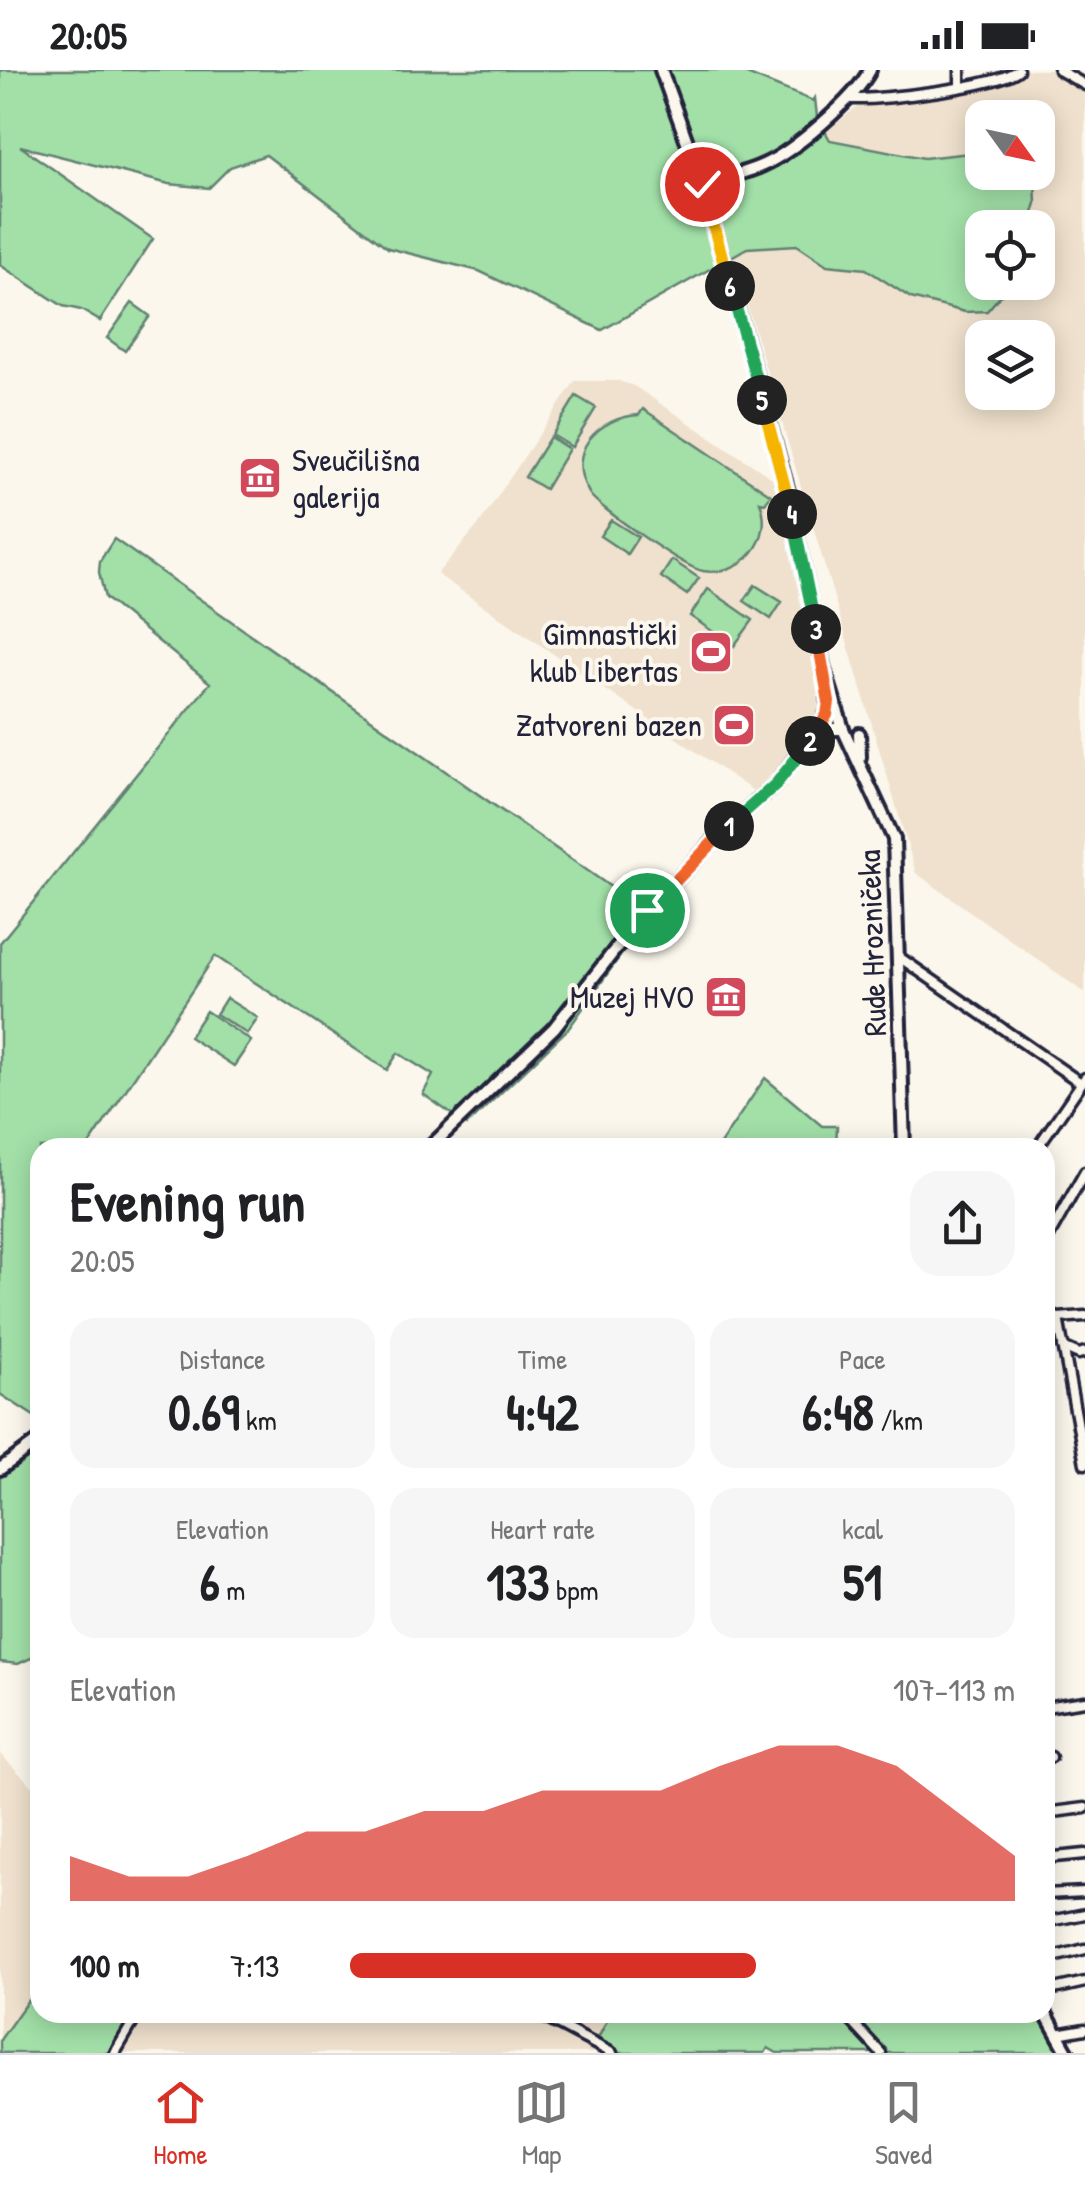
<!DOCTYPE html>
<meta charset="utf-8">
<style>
:root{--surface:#fff;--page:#f6f6f6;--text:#202124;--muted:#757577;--line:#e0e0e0;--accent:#d93025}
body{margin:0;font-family:"Patrick Hand",sans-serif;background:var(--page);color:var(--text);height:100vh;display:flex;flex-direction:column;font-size:38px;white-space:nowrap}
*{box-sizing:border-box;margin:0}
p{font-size:32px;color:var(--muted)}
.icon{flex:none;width:55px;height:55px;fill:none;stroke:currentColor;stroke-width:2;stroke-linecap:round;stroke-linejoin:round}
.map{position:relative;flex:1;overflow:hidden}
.details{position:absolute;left:30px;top:1068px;width:1025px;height:885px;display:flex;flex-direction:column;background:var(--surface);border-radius:30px;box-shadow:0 5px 25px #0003}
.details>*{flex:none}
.needle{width:65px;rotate:123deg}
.buttons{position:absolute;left:965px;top:30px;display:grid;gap:20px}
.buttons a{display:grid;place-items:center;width:90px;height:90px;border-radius:20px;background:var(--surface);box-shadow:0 5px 25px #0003;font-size:50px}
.pin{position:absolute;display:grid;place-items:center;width:85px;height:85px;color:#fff;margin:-42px;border:5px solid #fff;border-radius:50%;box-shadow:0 2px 10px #0007}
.km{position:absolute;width:50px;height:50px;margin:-25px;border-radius:50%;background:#222;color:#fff;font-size:28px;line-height:50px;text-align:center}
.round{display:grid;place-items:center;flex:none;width:105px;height:105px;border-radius:30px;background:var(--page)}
.head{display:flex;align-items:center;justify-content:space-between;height:170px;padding:0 40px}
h1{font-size:55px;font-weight:700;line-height:75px}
.stats{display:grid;grid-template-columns:repeat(3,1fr);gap:15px;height:170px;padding:10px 40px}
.stats div{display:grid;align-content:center;border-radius:25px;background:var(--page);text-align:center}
.stats b{font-size:50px;font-weight:700}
.stats small{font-size:28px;font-weight:400}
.stats p{font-size:28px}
.chart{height:280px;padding:20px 40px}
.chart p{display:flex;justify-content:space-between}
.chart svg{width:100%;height:180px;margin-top:10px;fill:var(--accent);opacity:.7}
ul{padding:0 40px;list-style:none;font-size:32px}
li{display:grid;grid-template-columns:160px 120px 1fr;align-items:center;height:75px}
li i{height:25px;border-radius:12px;background:var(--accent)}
.status{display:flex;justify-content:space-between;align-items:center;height:70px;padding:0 50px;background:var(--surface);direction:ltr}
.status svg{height:28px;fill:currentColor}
.tabs{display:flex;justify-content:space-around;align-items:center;height:140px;border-top:2px solid var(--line);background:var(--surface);font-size:28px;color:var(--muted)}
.tabs a{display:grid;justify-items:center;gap:5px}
.tabs .active{color:var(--accent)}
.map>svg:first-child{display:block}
.built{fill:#efe1cd;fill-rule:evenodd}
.green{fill:#a2e0a8;stroke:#628172;stroke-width:2.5}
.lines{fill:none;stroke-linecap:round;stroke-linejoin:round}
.minor-casing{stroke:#22223b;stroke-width:15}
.tertiary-casing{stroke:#22223b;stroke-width:18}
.minor{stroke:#fbf7ec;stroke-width:8}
.tertiary{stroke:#fbf7ec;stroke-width:10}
.split-1-casing{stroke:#fff;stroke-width:20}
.split-2-casing{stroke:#fff;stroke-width:20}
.split-3-casing{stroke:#fff;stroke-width:20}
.split-4-casing{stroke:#fff;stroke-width:20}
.split-5-casing{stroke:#fff;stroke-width:20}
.split-6-casing{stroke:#fff;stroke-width:20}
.split-7-casing{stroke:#fff;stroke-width:20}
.split-1{stroke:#f0652b;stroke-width:12}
.split-2{stroke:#22a559;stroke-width:12}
.split-3{stroke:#f0652b;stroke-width:12}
.split-4{stroke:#22a559;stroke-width:12}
.split-5{stroke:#f5b400;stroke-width:12}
.split-6{stroke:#22a559;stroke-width:12}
.split-7{stroke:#f5b400;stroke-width:12}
.labels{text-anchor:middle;stroke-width:8;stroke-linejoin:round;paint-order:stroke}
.poi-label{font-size:32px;fill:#22223b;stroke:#fbf7ec;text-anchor:end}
.street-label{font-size:32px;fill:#22223b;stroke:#fbf7ec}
</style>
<div class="status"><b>20:05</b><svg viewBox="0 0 49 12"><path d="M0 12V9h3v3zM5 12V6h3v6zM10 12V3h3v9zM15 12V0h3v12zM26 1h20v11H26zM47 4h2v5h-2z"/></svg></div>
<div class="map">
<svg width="1085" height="1983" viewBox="0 0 1085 1983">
<rect width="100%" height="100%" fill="#fbf7ec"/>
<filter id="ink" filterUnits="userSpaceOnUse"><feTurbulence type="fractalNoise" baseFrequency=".01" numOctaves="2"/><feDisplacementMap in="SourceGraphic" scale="20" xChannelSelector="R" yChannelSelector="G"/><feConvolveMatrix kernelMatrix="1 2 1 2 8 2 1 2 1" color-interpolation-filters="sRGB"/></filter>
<g filter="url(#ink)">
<path class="built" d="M1025,0H1054L1085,16V923L916,803L720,144L861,34L1010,10ZM982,48H1038V102H982ZM982,158H1038V212H982ZM982,268H1038V322H982Z
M575,311H619L634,316L787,418L824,599L828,640L762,727L437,504L480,453Z
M0,1684L40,1724V1913L0,1970Z
M139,1943H611L595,1974L612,1983H115Z"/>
<path class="green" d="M0,0H737L813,31L815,28L817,47L830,70L924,88L970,83L982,86V102L1027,103L1035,111L1036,133L1029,157L982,158V212L1011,213L987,241L965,242L911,228L866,199L827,195L797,175L747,178L602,260L479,201L388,178L266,85L230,97L209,118L169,114L20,76L153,169L100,251L81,240L63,236L0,195Z
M132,233L150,246L125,281L107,268Z
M576,326L596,338L572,377L552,365Z
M643,339L771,425L765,433L760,432C767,449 764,469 752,483C741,496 720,504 703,501C687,499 597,437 589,423C564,382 598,347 639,345Z
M550,367L569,379L545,419L525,407Z
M611,450L638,467L627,484L600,466Z
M114,469L655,848L625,879L569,958L467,1055L423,1024L433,1005L398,983L387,1000L215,886L88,1077L40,1078V1350L0,1324V873L210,613L105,528L99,502L100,491Z
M672,490L699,508L687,525L661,507Z
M755,515L782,532L771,549L744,531Z
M708,519L753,550L734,576L690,546Z
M226,928L258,948L247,964L216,944Z
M206,941L251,971L234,996L189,967Z
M765,1008L822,1056H837L836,1077H718Z
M40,1370V1584L18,1594L0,1592V1399Z
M40,1913V1942L139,1943L115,1983H0V1970Z
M1044,1942L1066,1983H777L768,1978L765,1983H612L595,1974L611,1943Z"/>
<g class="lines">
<g class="minor-casing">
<path id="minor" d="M1059,0L1085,15
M960,16V0
M850,29C881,30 996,17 1018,0
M899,887L1081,1013
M1037,1078L1085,1008
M1045,1173L1085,1102
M1045,1241L1058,1248L1085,1246
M1058,1248L1085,1394
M1063,1277L1079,1284L1085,1282
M1045,1637L1085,1631
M1045,1687H1051
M1045,1743L1085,1738
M1045,1788L1085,1784
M1045,1824L1085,1822
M1045,1852L1085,1844
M1045,1889L1085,1879
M1045,1921L1085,1912
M534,1942L612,1983
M843,1942L881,1983
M1057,1964L1085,1959
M115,1983L139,1942"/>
</g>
<g class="tertiary-casing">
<path id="tertiary" d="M661,0L702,113L787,418L824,599L843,659L894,769L904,1078
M702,113C722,108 744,104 763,95C793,82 855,29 870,0
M859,664L860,687
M814,669L831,659H843
M429,1078L554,958L635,854L725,759L776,714L822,653L828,640V626
M0,1399L40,1370
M1045,1942L1068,1983"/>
</g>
<use href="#minor" class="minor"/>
<use href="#tertiary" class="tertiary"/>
</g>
</g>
<g class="lines" filter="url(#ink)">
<g class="split-1-casing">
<path id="split-1" d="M647,840L729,756"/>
</g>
<g class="split-2-casing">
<path id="split-2" d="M729,756L776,714L810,671"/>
</g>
<g class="split-3-casing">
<path id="split-3" d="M810,671L827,645L829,632L816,559"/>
</g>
<g class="split-4-casing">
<path id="split-4" d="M792,444L816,559"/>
</g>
<g class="split-5-casing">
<path id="split-5" d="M762,330L792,444"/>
</g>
<g class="split-6-casing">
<path id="split-6" d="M730,216L762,330"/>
</g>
<g class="split-7-casing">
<path id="split-7" d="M702,114L730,216"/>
</g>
<use href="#split-1" class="split-1"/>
<use href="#split-2" class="split-2"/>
<use href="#split-3" class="split-3"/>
<use href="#split-4" class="split-4"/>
<use href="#split-5" class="split-5"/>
<use href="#split-6" class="split-6"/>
<use href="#split-7" class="split-7"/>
</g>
<defs>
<g id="museum-square" transform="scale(2.25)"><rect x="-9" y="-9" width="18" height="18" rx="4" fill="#d1495b" stroke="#fbf7ec"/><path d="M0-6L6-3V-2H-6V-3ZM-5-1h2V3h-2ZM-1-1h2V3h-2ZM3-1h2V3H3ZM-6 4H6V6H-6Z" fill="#fff"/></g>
<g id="stadium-square" transform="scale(2.25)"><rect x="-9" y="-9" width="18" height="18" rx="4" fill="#d1495b" stroke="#fbf7ec"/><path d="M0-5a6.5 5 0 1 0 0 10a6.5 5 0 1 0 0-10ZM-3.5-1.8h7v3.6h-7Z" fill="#fff"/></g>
</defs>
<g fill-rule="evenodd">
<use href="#museum-square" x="260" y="408"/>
<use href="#stadium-square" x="711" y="582"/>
<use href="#stadium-square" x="734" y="655"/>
<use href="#museum-square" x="726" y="927"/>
</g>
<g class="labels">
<g class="poi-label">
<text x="292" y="401" text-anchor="start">Sveučilišna<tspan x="292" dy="37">galerija</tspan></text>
<text x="678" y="575">Gimnastički<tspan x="678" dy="37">klub Libertas</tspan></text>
<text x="702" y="666">Zatvoreni bazen</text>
<text x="694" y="938">Muzej HVO</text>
</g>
<g class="street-label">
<text transform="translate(872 873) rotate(-92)" y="11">Rude Hrozničeka</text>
</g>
</g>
</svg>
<div class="buttons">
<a><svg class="needle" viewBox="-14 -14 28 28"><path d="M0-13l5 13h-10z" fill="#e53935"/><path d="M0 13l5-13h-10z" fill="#757577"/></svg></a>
<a><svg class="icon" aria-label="locate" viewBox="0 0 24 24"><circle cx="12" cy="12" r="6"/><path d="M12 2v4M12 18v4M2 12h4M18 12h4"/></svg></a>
<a><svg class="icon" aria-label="layers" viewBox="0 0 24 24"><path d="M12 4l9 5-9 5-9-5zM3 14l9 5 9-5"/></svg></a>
</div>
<div class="pin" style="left:647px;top:840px;background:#1e9e55"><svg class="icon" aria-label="arrive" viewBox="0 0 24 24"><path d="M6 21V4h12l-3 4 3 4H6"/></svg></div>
<div class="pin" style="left:702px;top:114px;background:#d93025"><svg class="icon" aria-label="check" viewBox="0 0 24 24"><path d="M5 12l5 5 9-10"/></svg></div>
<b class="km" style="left:729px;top:756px">1</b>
<b class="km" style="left:810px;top:671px">2</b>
<b class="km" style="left:816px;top:559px">3</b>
<b class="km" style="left:792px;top:444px">4</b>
<b class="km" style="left:762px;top:330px">5</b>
<b class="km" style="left:730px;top:216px">6</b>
<section class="details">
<div class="head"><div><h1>Evening run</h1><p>20:05</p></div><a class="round"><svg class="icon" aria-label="share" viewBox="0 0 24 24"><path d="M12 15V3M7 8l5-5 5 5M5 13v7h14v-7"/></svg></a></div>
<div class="stats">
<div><p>Distance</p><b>0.69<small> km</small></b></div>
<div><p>Time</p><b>4:42</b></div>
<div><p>Pace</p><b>6:48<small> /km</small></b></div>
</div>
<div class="stats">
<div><p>Elevation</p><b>6<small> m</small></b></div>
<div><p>Heart rate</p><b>133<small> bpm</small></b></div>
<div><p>kcal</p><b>51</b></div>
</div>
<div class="chart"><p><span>Elevation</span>107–113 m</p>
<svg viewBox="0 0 160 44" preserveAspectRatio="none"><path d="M0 44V33L10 38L20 38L30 33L40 27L50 27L60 22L70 22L80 17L90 17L100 17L110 11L120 6L130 6L140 11L150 22L160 33V44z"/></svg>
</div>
<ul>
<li><b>100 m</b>7:13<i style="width:61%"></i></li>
</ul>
</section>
</div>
<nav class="tabs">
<a class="active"><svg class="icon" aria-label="home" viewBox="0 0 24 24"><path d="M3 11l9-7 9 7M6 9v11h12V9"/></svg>Home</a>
<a><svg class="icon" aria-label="map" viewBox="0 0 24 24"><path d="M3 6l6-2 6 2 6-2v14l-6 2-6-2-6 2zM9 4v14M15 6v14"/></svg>Map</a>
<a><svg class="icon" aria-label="saved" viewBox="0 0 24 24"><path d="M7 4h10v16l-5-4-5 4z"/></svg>Saved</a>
</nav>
